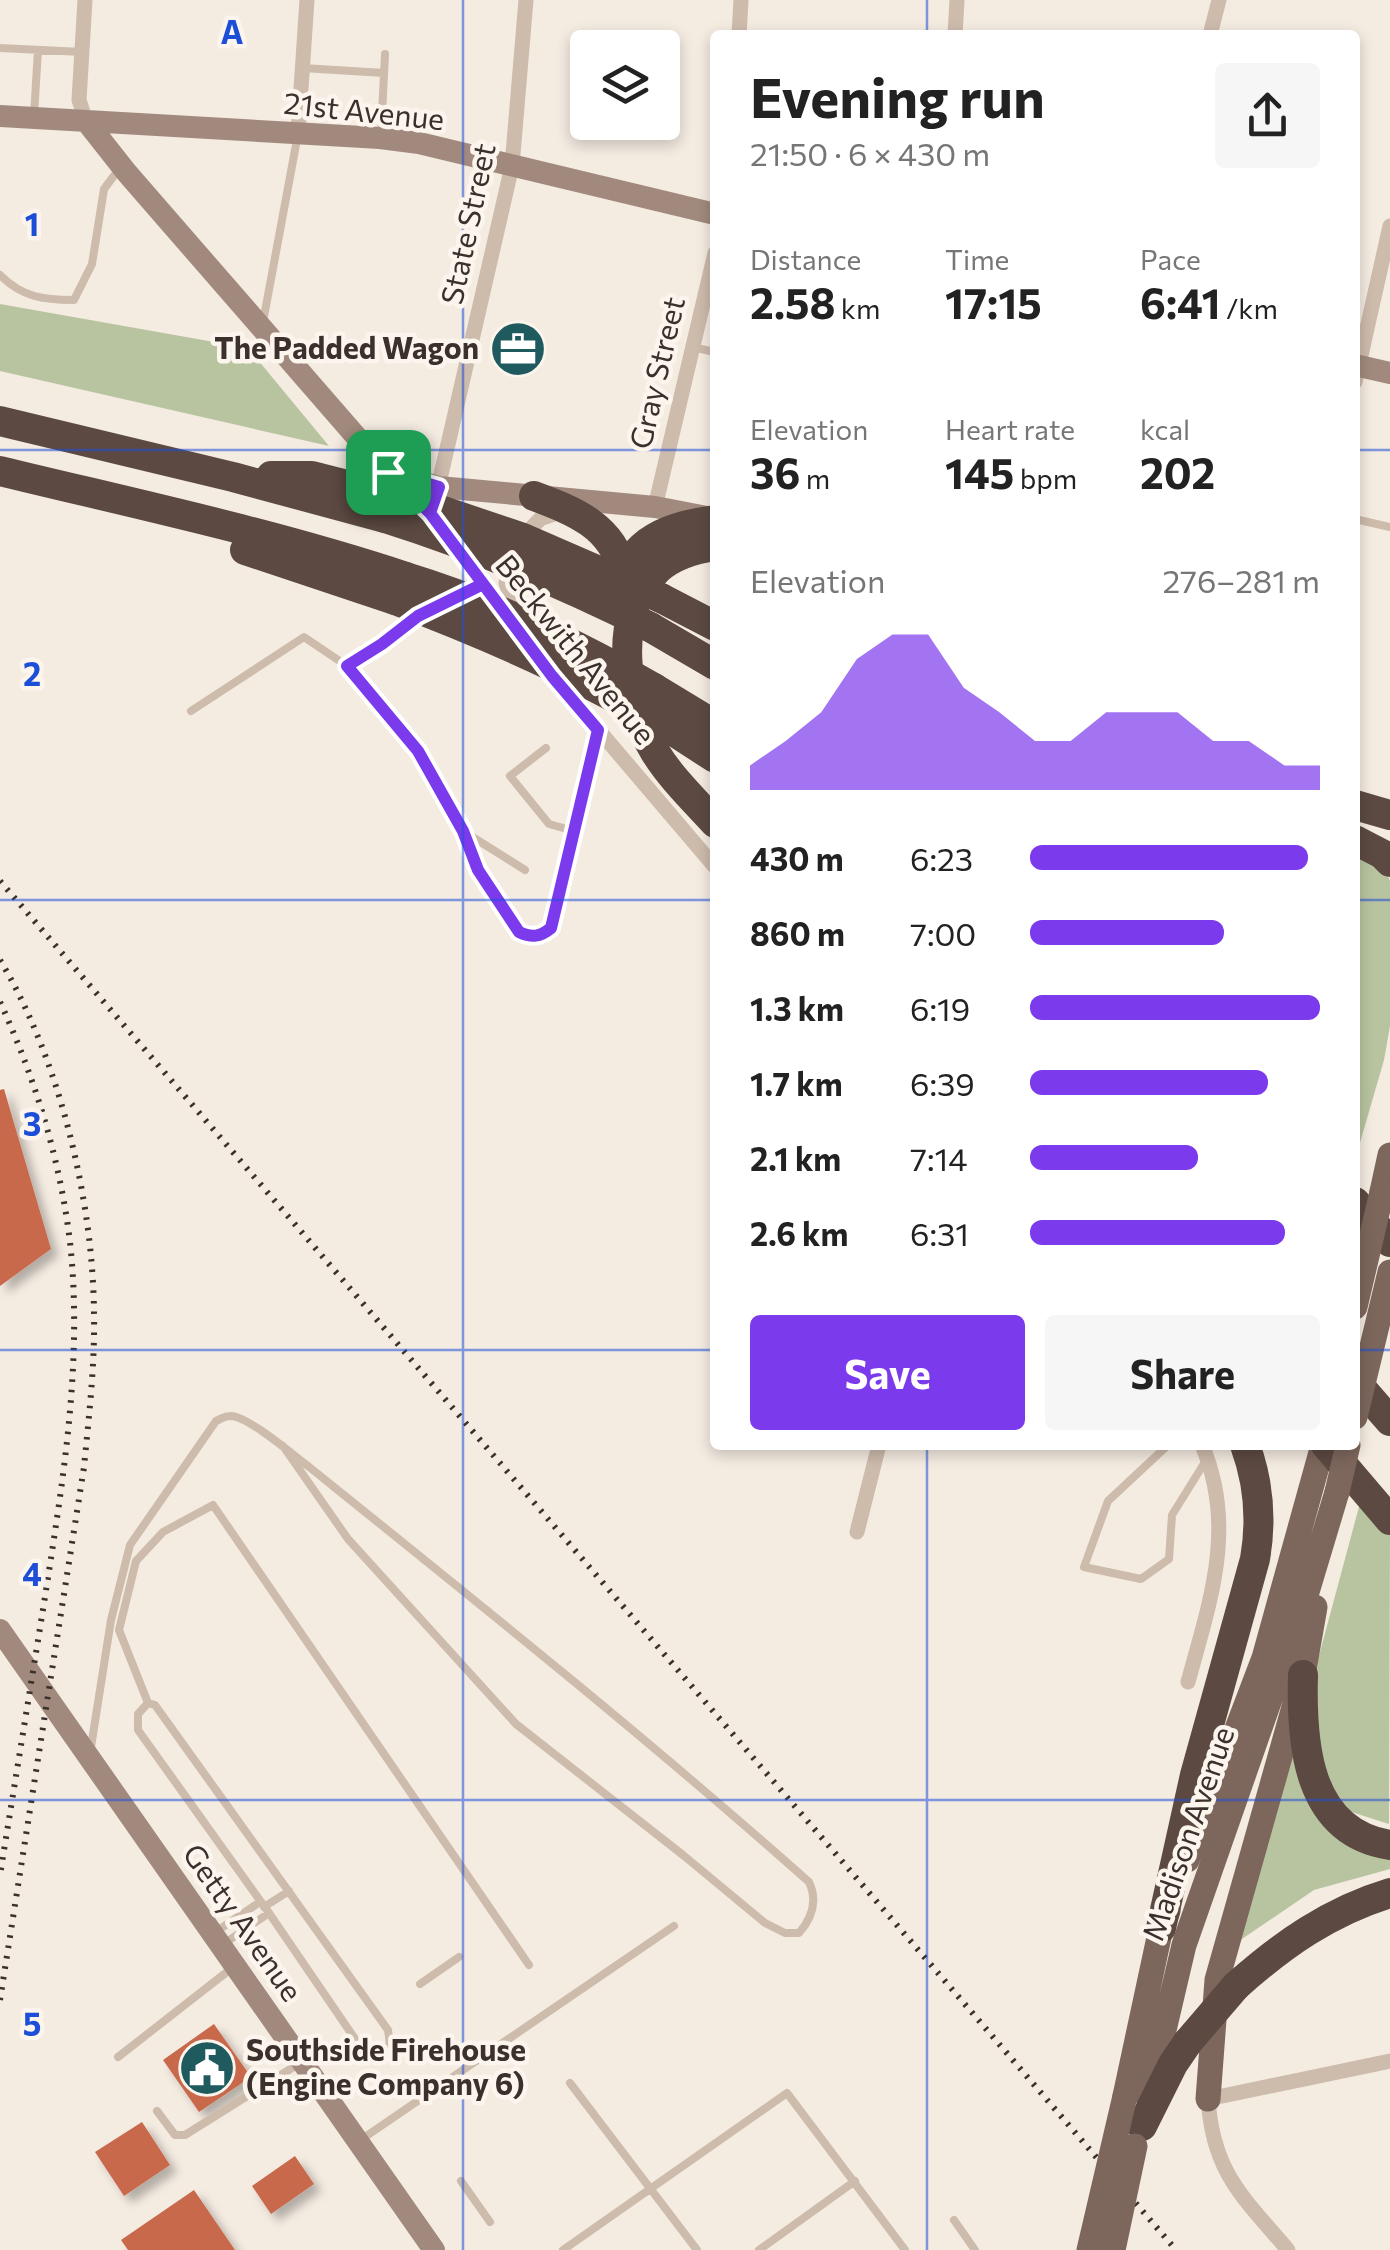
<!DOCTYPE html>
<meta charset="utf-8">
<style>
:root{--surface:#fff;--page:#f6f6f6;--text:#222;--muted:#767676;--accent:#7c3aed}
body{margin:0;font-family:Commissioner,sans-serif;background:var(--page);color:var(--text);height:100vh;display:flex;flex-direction:column;font-size:38px;white-space:nowrap}
*{box-sizing:border-box;margin:0}
p{font-size:32px;color:var(--muted)}
.icon{flex:none;width:55px;height:55px;fill:none;stroke:currentColor;stroke-width:2;stroke-linecap:round;stroke-linejoin:round}
.map{position:relative;flex:1;overflow:hidden}
.side{position:absolute;left:710px;top:30px;width:650px;height:1420px;display:flex;flex-direction:column;background:var(--surface);border-radius:10px;box-shadow:0 5px 15px #0003}
.side>*{flex:none}
.fabs{position:absolute;left:570px;top:30px;display:grid;gap:20px}
.fabs a{display:grid;place-items:center;width:110px;height:110px;border-radius:10px;background:var(--surface);box-shadow:0 5px 15px #0003;font-size:50px}
.pin{position:absolute;display:grid;place-items:center;width:85px;height:85px;color:#fff;margin:-42px;border-radius:20px;box-shadow:0 5px 15px #0006}
.round{display:grid;place-items:center;flex:none;width:105px;height:105px;border-radius:10px;background:var(--page)}
.overview{display:flex;align-items:center;justify-content:space-between;height:170px;padding:0 40px}
h1{font-size:55px;font-weight:700;line-height:75px}
.metrics{display:grid;grid-template-columns:repeat(3,1fr);gap:15px;height:170px;padding:10px 40px}
.metrics div{display:grid;align-content:center}
.metrics b{font-size:42px;font-weight:700}
.metrics small{font-size:28px;font-weight:400}
.metrics p{font-size:28px}
.chart{height:280px;padding:20px 40px}
.chart p{display:flex;justify-content:space-between}
.chart svg{width:100%;height:180px;margin-top:10px;fill:var(--accent);opacity:.7}
.action{display:flex;gap:20px;margin-top:auto;padding:20px 40px}
.action a{flex:1;height:115px;border-radius:10px;background:var(--accent);color:#fff;font-size:40px;font-weight:700;line-height:115px;text-align:center}
.action a+a{background:var(--page);color:var(--text)}
ul{padding:0 40px;list-style:none;font-size:32px}
li{display:grid;grid-template-columns:160px 120px 1fr;align-items:center;height:75px}
li i{height:25px;border-radius:12px;background:var(--accent)}
.map>svg:first-child{display:block}
.green{fill:#b8c4a0}
.building{fill:#c8694b;filter:url(#shadow)}
.lines{fill:none;stroke-linecap:round;stroke-linejoin:round}
.lane{stroke:#cdbbac;stroke-width:8}
.street{stroke:#cdbbac;stroke-width:15}
.secondary{stroke:#a18a7d;stroke-width:22}
.primary{stroke:#7d675c;stroke-width:25}
.highway{stroke:#5c4a42;stroke-width:30}
.rail{stroke:#3b302b;stroke-width:6;stroke-dasharray:2.5 8;stroke-linecap:butt}
.primary-bridge{stroke:#7d675c;stroke-width:25}
.highway-bridge{stroke:#5c4a42;stroke-width:30}
.route-casing{stroke:#fff;stroke-width:20}
.route{stroke:#7c3aed;stroke-width:12}
.grid{fill:none;stroke:#1d4ed8;stroke-width:2.5;stroke-opacity:0.55}
.labels{text-anchor:middle;stroke-width:9;stroke-linejoin:round;paint-order:stroke}
.street-label{font-size:30px;fill:#3b302b;stroke:#fbf5ee}
.poi-label{font-size:30px;font-weight:bold;fill:#3b302b;stroke:#fbf5ee;text-anchor:end}
.grid-label{font-size:32px;text-anchor:middle;font-weight:bold;fill:#1d4ed8;stroke:#fbf5ee;stroke-width:9;stroke-linejoin:round;paint-order:stroke}
</style>
<div class="map">
<svg width="1390" height="2250" viewBox="0 0 1390 2250">
<defs>
<filter id="shadow"><feDropShadow dx="7" dy="7" stdDeviation="5" flood-color="#0004"/></filter>
</defs>
<rect width="100%" height="100%" fill="#f4ebe1"/>
<path class="green" d="M0,304L248,348L329,446L0,371Z
M1355,851L1381,858L1390,881V1026L1384,1060L1355,1160Z
M1360,1503L1390,1535L1389,1824L1345,1810L1319,1772L1313,1678Z
M1293,1749L1338,1832L1390,1848V1869L1314,1890L1239,1941Z"/>
<path class="building" d="M4,1089L51,1249L0,1286V1090Z
M214,2024L251,2077L199,2112L163,2060Z
M142,2122L170,2165L124,2196L95,2152Z
M295,2156L314,2184L271,2214L252,2186Z
M194,2190L235,2250H128L121,2240Z"/>
<g class="lines">
<path class="lane" d="M0,48L82,52
M303,68L384,73
M34,115L38,50
M381,134L385,54
M0,275C22,297 43,300 74,300L92,264L104,189L119,169
M263,322L298,134
M692,347L715,352
M1355,519L1390,527
M418,616L382,644L347,666L418,751L463,831L478,870L519,932C532,938 540,937 551,928L598,730
M191,711L304,637L347,666
M546,748L510,776L549,824L574,831
M463,831L525,870
M1168,1445L1108,1501L1084,1567L1141,1579L1169,1559L1172,1515L1205,1462
M148,1703L155,1705L388,2030L390,2044L374,2057L366,2055L269,1913L138,1730V1714Z
M148,1703L119,1630L136,1561L163,1532L213,1505L529,1965
M91,1747L111,1620L130,1545L216,1421C223,1418 224,1416 231,1416C249,1417 292,1454 308,1466C477,1602 647,1738 809,1882C818,1901 812,1918 799,1933H785L765,1923L683,1855L516,1724L348,1539L283,1446
M264,1907L289,1891
M214,1933L260,1902
M225,1943L269,1913
M420,1984L459,1957
M118,2057L232,1968
M570,2083L697,2250
M157,2111L175,2135H185L300,2063
M362,2139L674,1926
M461,2181L490,2222
M954,2220L975,2250
M563,2250L787,2093L905,2250
M759,2250L855,2181"/>
<path class="street" d="M85,0L79,100L86,121
M739,35L741,0
M955,35L957,0
M1210,35L1219,0
M298,133L307,0
M1355,382L1390,226
M437,492L512,166L526,0
M655,507L715,253
M521,539L540,519L563,511
M454,545L497,603
M510,559L506,583L517,619
M550,673L715,867
M857,1532L879,1445
M1188,1682C1210,1601 1237,1527 1202,1445
M1288,2250C1243,2197 1213,2173 1208,2099L1390,2061"/>
<path class="secondary" d="M0,116L380,138L419,143L715,214
M86,121L127,173L387,472L439,487L655,507L707,517
M1355,365L1390,373
M0,1630L434,2250"/>
<path class="primary" d="M1382,1192L1390,1155
M1187,1860L1264,1658L1323,1445
M1125,2096L1161,1928L1168,1911
M1148,2098L1184,1945L1304,1602L1337,1492
M1208,2099L1217,1980L1303,1675L1315,1607"/>
<path class="highway" d="M0,421L233,477L385,518
M0,471C136,504 273,533 406,577
M271,476H312L359,488
M534,496C574,511 613,526 623,572
M715,546C695,549 674,555 658,569C611,613 624,702 655,752C671,778 694,800 715,823
M245,550L395,600
M661,598L715,626
M613,603C627,544 658,528 715,520
M650,627L715,665
M654,688L715,725
M664,725L715,758
M1355,805L1390,815
M1355,840L1382,854L1390,862
M1355,1202L1390,1242
M1355,1381L1390,1421
M1326,1445L1390,1520
M1303,1675C1301,1742 1306,1832 1390,1845
M1161,1928L1195,1775L1255,1559C1262,1519 1259,1483 1245,1445
M1236,1986C1282,1945 1330,1911 1390,1893
M1142,2126L1173,2064L1188,2042"/>
<path class="rail" d="M0,881L1176,2250
M0,960C59,1058 93,1199 94,1313C95,1365 89,1415 84,1467L0,2000
M0,1002C35,1078 60,1159 70,1242C83,1361 63,1480 45,1597C30,1690 15,1782 0,1875"/>
<path class="primary-bridge" d="M1355,1307L1382,1192
M1355,1417L1390,1272
M1337,1492L1348,1445
M1089,2250L1125,2096
M1113,2250L1135,2146"/>
<path class="highway-bridge" d="M359,488L440,510L523,538L661,598
M385,518C477,547 564,584 650,627
M406,577C492,603 575,643 654,688
M395,600C488,635 577,674 664,725
M1188,2042L1236,1986"/>
</g>
<g class="lines">
<g class="route-casing">
<path id="route" d="M388,472L430,513L552,676L598,730L551,928C540,937 532,938 519,932L478,870L463,831L418,751L347,666L382,644L418,616L483,584L430,513L439,487L388,472"/>
</g>
<use href="#route" class="route"/>
</g>
<path class="grid" d="M463,0V2250M927,0V35M0,450H715M1355,450H1390M0,900H715M1355,900H1390M0,1350H715M1355,1350H1390M927,1445V2250M0,1800H1390"/>
<defs>
<g id="office-disc" transform="scale(2.875)"><circle r="9.5" fill="#1f5a5e" stroke="#fbf5ee"/><path d="M-6-3h4V-5.5h4V-3h4V5H-6ZM-1-4.5V-3h2v-1.5ZM-6 0V1H6V0Z" fill="#fff"/></g>
<g id="civic-disc" transform="scale(2.875)"><circle r="9.5" fill="#1f5a5e" stroke="#fbf5ee"/><path d="M-.6-6.5H3V-4.5H.6V-3L4-1V1h2V6H-6V1h2V-1L-.6-3ZM-1.2 2.5V6h2.4V2.5Z" fill="#fff"/></g>
</defs>
<g fill-rule="evenodd">
<use href="#office-disc" x="518" y="349"/>
<use href="#civic-disc" x="207" y="2068"/>
</g>
<g class="labels">
<g class="street-label">
<text transform="translate(364 112) rotate(6)" y="10">21st Avenue</text>
<text transform="translate(469 224) rotate(-78)" y="10">State Street</text>
<text transform="translate(658 373) rotate(-77)" y="10">Gray Street</text>
<text transform="translate(575 650) rotate(51)" y="10">Beckwith Avenue</text>
<text transform="translate(1189 1834) rotate(-71)" y="10">Madison Avenue</text>
<text transform="translate(242 1923) rotate(55)" y="10">Getty Avenue</text>
</g>
<g class="poi-label">
<text x="479" y="359">The Padded Wagon</text>
<text x="246" y="2061" text-anchor="start">Southside Firehouse<tspan x="246" dy="34">(Engine Company 6)</tspan></text>
</g>
</g>
<g class="grid-label">
<text x="232" y="44">A</text>
<text x="32" y="236">1</text>
<text x="32" y="686">2</text>
<text x="32" y="1136">3</text>
<text x="32" y="1586">4</text>
<text x="32" y="2036">5</text>
</g>
</svg>
<div class="fabs">
<a><svg class="icon" aria-label="layers" viewBox="0 0 24 24"><path d="M12 4l9 5-9 5-9-5zM3 14l9 5 9-5"/></svg></a>
</div>
<div class="pin" style="left:388px;top:472px;background:#1e9e55"><svg class="icon" aria-label="arrive" viewBox="0 0 24 24"><path d="M6 21V4h12l-3 4 3 4H6"/></svg></div>
<section class="side">
<div class="overview"><div><h1>Evening run</h1><p>21:50 · 6 × 430 m</p></div><a class="round"><svg class="icon" aria-label="share" viewBox="0 0 24 24"><path d="M12 15V3M7 8l5-5 5 5M5 13v7h14v-7"/></svg></a></div>
<div class="metrics">
<div><p>Distance</p><b>2.58<small> km</small></b></div>
<div><p>Time</p><b>17:15</b></div>
<div><p>Pace</p><b>6:41<small> /km</small></b></div>
</div>
<div class="metrics">
<div><p>Elevation</p><b>36<small> m</small></b></div>
<div><p>Heart rate</p><b>145<small> bpm</small></b></div>
<div><p>kcal</p><b>202</b></div>
</div>
<div class="chart"><p><span>Elevation</span>276–281 m</p>
<svg viewBox="0 0 160 44" preserveAspectRatio="none"><path d="M0 44V38L10 32L20 25L30 12L40 6L50 6L60 19L70 25L80 32L90 32L100 25L110 25L120 25L130 32L140 32L150 38L160 38V44z"/></svg>
</div>
<ul>
<li><b>430 m</b>6:23<i style="width:96%"></i></li>
<li><b>860 m</b>7:00<i style="width:67%"></i></li>
<li><b>1.3 km</b>6:19<i style="width:100%"></i></li>
<li><b>1.7 km</b>6:39<i style="width:82%"></i></li>
<li><b>2.1 km</b>7:14<i style="width:58%"></i></li>
<li><b>2.6 km</b>6:31<i style="width:88%"></i></li>
</ul>
<div class="action"><a>Save</a><a>Share</a></div>
</section>
</div>
